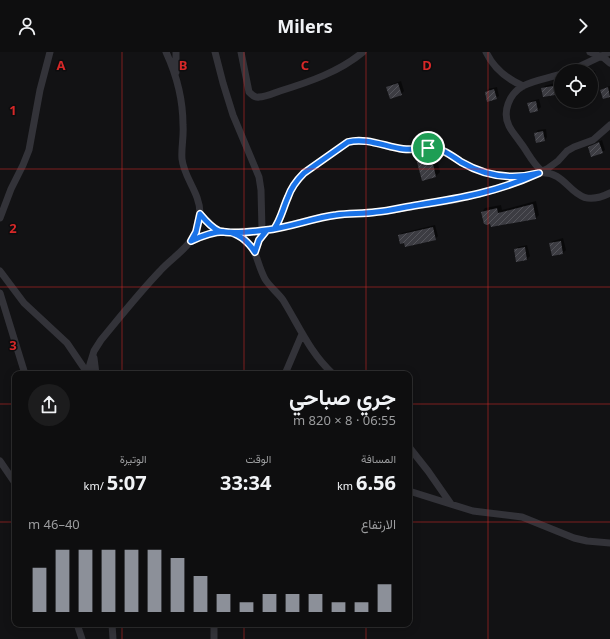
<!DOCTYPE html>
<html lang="ar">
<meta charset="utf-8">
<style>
:root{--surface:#0e0e0f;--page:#1c1c1d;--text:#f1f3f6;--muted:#9b9c9e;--line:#2e2e2f;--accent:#8c9099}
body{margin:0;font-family:"Noto Sans",Vazirmatn,sans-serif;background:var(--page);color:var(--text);direction:rtl;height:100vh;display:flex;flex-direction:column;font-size:15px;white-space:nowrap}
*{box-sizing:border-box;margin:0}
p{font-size:13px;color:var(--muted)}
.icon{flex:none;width:22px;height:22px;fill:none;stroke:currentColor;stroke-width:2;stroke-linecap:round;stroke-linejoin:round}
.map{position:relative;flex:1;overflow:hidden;direction:ltr}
.drawer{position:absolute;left:12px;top:319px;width:400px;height:256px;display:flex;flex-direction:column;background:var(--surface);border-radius:8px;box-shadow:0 2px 10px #0003,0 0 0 1px var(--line);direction:rtl}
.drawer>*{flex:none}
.fabs{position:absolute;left:554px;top:12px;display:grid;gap:8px}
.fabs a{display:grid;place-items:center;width:44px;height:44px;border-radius:50%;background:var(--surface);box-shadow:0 2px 10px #0003,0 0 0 1px var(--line);font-size:20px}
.pin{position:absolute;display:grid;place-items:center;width:34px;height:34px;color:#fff;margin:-17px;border:2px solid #fff;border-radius:50%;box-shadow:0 1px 4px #0007}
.round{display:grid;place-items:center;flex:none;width:42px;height:42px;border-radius:21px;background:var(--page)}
.summary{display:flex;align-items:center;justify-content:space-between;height:68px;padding:0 16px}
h1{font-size:22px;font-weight:700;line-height:30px}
.figures{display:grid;grid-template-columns:repeat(3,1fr);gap:6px;height:68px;padding:4px 16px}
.figures div{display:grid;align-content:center}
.figures b{font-size:20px;font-weight:700}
.figures small{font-size:11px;font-weight:400}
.figures p{font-size:11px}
.chart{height:112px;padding:8px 16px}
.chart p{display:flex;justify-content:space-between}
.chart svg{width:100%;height:72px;margin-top:4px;stroke:var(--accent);stroke-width:6}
header{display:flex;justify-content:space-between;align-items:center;height:52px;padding:0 16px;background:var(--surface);font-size:18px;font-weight:700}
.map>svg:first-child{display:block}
.shadow{fill:#0007}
.building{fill:url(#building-hatch)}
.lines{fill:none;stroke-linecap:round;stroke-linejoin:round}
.minor{stroke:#333339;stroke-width:7}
.route-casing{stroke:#fff;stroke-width:8}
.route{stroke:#1a73e8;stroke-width:5}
.grid{fill:none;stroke:#d62828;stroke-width:1;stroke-opacity:0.55}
.grid-label{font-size:13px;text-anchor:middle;font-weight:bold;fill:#d62828;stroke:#0d0d0f;stroke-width:3;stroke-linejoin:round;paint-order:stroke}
</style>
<header><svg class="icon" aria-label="forward" viewBox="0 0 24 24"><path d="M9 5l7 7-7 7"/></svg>Milers<svg class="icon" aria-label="person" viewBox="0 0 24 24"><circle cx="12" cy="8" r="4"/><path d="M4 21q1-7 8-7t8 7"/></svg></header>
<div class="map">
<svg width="610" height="587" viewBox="0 0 610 587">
<defs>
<pattern id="building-hatch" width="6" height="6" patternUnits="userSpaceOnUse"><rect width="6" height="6" fill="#3c3c42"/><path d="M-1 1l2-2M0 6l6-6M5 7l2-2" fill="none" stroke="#55555b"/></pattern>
</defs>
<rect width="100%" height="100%" fill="#121214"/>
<path class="shadow" d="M595,19L597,26L591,30V21Z
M401,29L404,39L401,42L388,35L390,33Z
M555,31L557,39L554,42L542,36L545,34Z
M610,34V44L603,46L601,39L604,36Z
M497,35L499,44L496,46L486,40L488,37Z
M539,47L541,55L538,58L530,60L528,52L531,49Z
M546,77L547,85L545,88L535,81L538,78Z
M602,88L605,98L602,100L589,95Z
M436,103L440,120L436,124L422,128L418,111L422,106Z
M536,149L539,163L536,166L491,171L482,160L485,156L501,153L502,158Z
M435,173L438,184L435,187L399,184L402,181Z
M563,186L566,198L563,201L553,203L550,191L553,189Z
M527,193L530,204L527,207L517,209L515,198L518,195Z"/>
<path class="building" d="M398,31L402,43L390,47L386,35Z
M553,34L555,43L543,45L541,36Z
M608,35L610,45L603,47L600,38Z
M494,37L497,47L487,50L485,40Z
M536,49L538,59L530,61L527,51Z
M543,79L545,89L536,91L534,81Z
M599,90L603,101L591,105L588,95Z
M432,107L436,125L422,129L417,110Z
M533,152L536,167L491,175L490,172L486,173L485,172H484L481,160L497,156L498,161Z
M433,175L436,188L405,195L404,191L400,192L398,183Z
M561,189L563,202L552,204L549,191Z
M525,195L527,208L516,210L514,197Z"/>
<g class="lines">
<path class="minor" d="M176,0V20
M215,0L223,31L233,63L259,125L261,138L262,178
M241,0L249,40C252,43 255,46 259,45C266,45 274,41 280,39C309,30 339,20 363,0
M486,0C494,17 507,27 523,34
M590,0L604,6L610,11
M570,19L610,0
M542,119C532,111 528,100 520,90C516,84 512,80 509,74C502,60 509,42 523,34C534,28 549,26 561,22
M540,121C572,118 570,161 610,141
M200,162L209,171L219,179
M0,166L11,137L23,113L29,98L40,38L50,0
M274,177C281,167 283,156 288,145C291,136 297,128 304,121L345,92C363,83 389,97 408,98C419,98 431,94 442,98C449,100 454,105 460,109C480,122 505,127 528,124
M233,180C259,193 254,206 265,227C270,235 278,241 283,248C299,274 310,301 333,322
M191,189L205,183L219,179L233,180L274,177L322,165L392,158L455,148L496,137L520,129L547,117L558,109L567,99L574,95L593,88L610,73
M255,200L259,188L267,178
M0,219L24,251L67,291L88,322
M0,241L25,322
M94,306L96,322
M87,322L94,299L101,288C120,265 139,241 160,219C170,208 184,199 192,187C197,179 200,170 200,161C200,141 184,126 182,107C181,96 184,85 183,73C183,48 177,24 166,0
M285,322L302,282
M409,395L428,419L451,452
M0,409L15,431
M409,439L473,459L522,465L574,486L587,489L610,491
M77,572L82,587
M112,572L113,587
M214,572V587"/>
</g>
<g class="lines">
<g class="route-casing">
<path id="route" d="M428,96C420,97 412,98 403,97C386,95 366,85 348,90L304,121C297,128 291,136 288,145C283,156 281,167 274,177C259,179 233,183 219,179C212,176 205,168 200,162L196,180L191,189C217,177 237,173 255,200L259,188L267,178C291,175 313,166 336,163C349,161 363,162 376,160C390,159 404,155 418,153C462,146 497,140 539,121C512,128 485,124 461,110C449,102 444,97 428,96"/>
</g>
<use href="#route" class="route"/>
</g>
<path class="grid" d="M122,0V322M244,0V322M366,0V322M488,0V587M0,117H610M0,235H610M0,352H15M409,352H610M0,470H15M409,470H610M122,572V587M244,572V587M366,572V587"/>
<g class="grid-label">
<text x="61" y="18">A</text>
<text x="183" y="18">B</text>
<text x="305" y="18">C</text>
<text x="427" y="18">D</text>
<text x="13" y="63">1</text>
<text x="13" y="181">2</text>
<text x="13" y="298">3</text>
</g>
</svg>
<div class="fabs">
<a><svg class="icon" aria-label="locate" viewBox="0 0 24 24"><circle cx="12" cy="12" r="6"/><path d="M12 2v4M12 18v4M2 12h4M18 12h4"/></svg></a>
</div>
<div class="pin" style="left:428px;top:96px;background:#1e9e55"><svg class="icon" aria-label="arrive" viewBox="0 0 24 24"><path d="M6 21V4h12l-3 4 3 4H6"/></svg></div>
<section class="drawer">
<div class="summary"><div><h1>جري صباحي</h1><p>06:55 · 8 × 820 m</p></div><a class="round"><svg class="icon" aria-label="share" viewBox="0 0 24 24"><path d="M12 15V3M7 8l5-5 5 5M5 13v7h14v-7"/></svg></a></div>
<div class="figures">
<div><p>المسافة</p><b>6.56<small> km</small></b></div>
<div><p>الوقت</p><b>33:34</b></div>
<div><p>الوتيرة</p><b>5:07<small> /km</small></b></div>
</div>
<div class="chart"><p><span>الارتفاع</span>40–46 m</p>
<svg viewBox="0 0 160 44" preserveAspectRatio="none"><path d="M5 44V17M15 44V6M25 44V6M35 44V6M45 44V6M55 44V6M65 44V11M75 44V22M85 44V33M95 44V38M105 44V33M115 44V33M125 44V33M135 44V38M145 44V38M155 44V27"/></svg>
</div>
</section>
</div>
